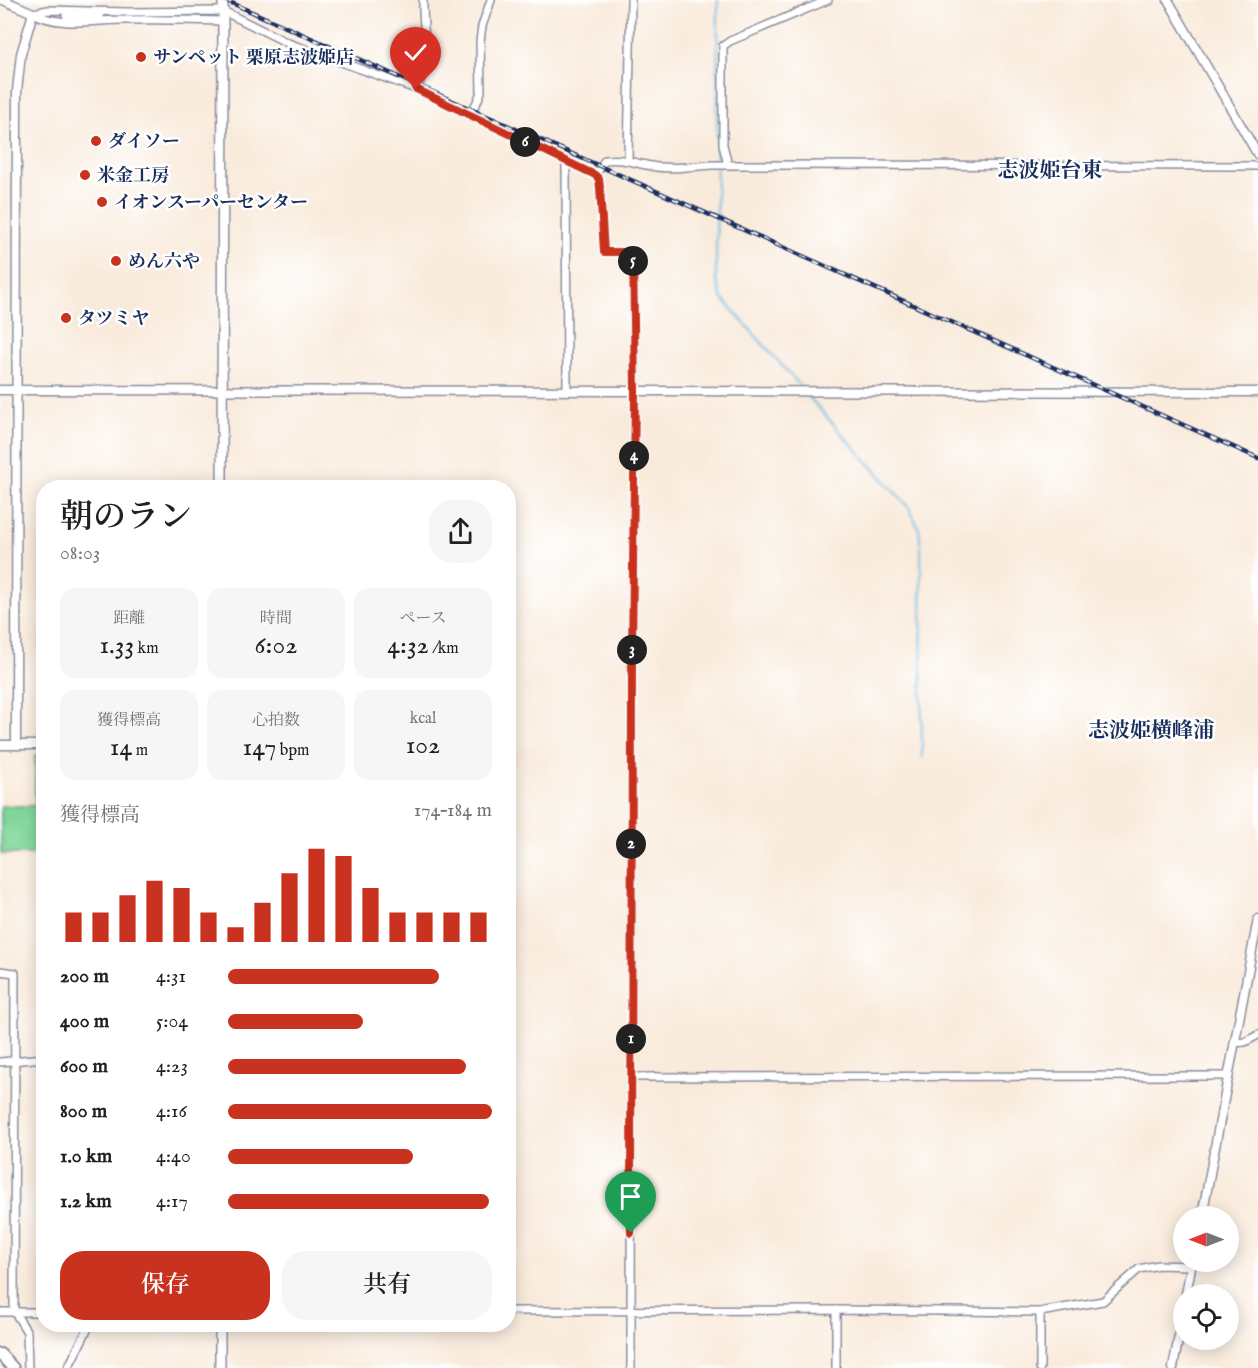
<!DOCTYPE html>
<html lang="ja">
<meta charset="utf-8">
<style>
:root{--surface:#fff;--page:#f6f6f6;--text:#202124;--muted:#757577;--accent:#c8321e}
body{margin:0;font-family:"IM FELL English","Noto Serif JP",serif;background:var(--page);color:var(--text);height:100vh;display:flex;flex-direction:column;font-size:22px;white-space:nowrap}
*{box-sizing:border-box;margin:0}
p{font-size:20px;color:var(--muted)}
.icon{flex:none;width:33px;height:33px;fill:none;stroke:currentColor;stroke-width:2;stroke-linecap:round;stroke-linejoin:round}
.map{position:relative;flex:1;overflow:hidden}
.drawer{position:absolute;left:36px;top:480px;width:480px;height:852px;display:flex;flex-direction:column;background:var(--surface);border-radius:24px;box-shadow:0 3px 15px #0003}
.drawer>*{flex:none}
.needle{width:39px;rotate:270deg}
.tools{position:absolute;left:1173px;top:1206px;display:grid;gap:12px}
.tools a{display:grid;place-items:center;width:66px;height:66px;border-radius:50%;background:var(--surface);box-shadow:0 3px 15px #0003;font-size:30px}
.pin{position:absolute;display:grid;place-items:center;width:51px;height:51px;color:#fff;margin:-62px -26px;border-radius:50% 50% 50% 0;rotate:-45deg;box-shadow:0 0 6px #0007}
.pin .icon{rotate:45deg}
.km{position:absolute;width:30px;height:30px;margin:-15px;border-radius:50%;background:#222;color:#fff;font-size:16px;line-height:30px;text-align:center}
.round{display:grid;place-items:center;flex:none;width:63px;height:63px;border-radius:24px;background:var(--page)}
.head{display:flex;align-items:center;justify-content:space-between;height:102px;padding:0 24px}
h1{font-size:33px;font-weight:600;line-height:45px}
.figures{display:grid;grid-template-columns:repeat(3,1fr);gap:9px;height:102px;padding:6px 24px}
.figures div{display:grid;align-content:center;border-radius:15px;background:var(--page);text-align:center}
.figures b{font-size:26px;font-weight:600}
.figures small{font-size:16px;font-weight:400}
.figures p{font-size:16px}
.chart{height:168px;padding:12px 24px}
.chart p{display:flex;justify-content:space-between}
.chart svg{width:100%;height:108px;margin-top:6px;stroke:var(--accent);stroke-width:6}
.button{display:flex;gap:12px;margin-top:auto;padding:12px 24px}
.button a{flex:1;height:69px;border-radius:24px;background:var(--accent);color:#fff;font-size:24px;font-weight:600;line-height:69px;text-align:center}
.button a+a{background:var(--page);color:var(--text)}
ul{padding:0 24px;list-style:none;font-size:20px}
li{display:grid;grid-template-columns:96px 72px 1fr;align-items:center;height:45px}
li i{height:15px;border-radius:8px;background:var(--accent)}
.map>svg:first-child{display:block}
.green{fill:#80d699;stroke:#4e827c;stroke-width:1.5}
.lines{fill:none;stroke-linecap:round;stroke-linejoin:round}
.stream{stroke:#66bae2;stroke-width:2}
.minor-casing{stroke:#8a8d9d;stroke-width:10}
.tertiary-casing{stroke:#8a8d9d;stroke-width:11}
.secondary-casing{stroke:#8a8d9d;stroke-width:12}
.trunk-casing{stroke:#8a8d9d;stroke-width:14}
.minor{stroke:#fff;stroke-width:7}
.tertiary{stroke:#fff;stroke-width:8}
.secondary{stroke:#fff;stroke-width:9}
.trunk{stroke:#fff;stroke-width:10}
.rail-casing{stroke:#1b2f5e;stroke-width:4.5}
.rail{stroke:#fff;stroke-width:2;stroke-dasharray:7;stroke-linecap:butt}
.route-casing{stroke:#fff;stroke-width:12}
.route{stroke:#c8321e;stroke-width:8}
.poi-dot{fill:#c8321e;stroke:#fff;stroke-width:2}
.labels{text-anchor:middle;stroke-width:5;stroke-linejoin:round;paint-order:stroke}
.poi-label{font-size:18px;font-weight:bold;fill:#1b2f5e;stroke:#fff;text-anchor:start}
.quarter-label{font-size:21px;font-weight:bold;fill:#1b2f5e;stroke:#fff}
</style>
<div class="map">
<svg width="1258" height="1368" viewBox="0 0 1258 1368">
<rect width="100%" height="100%" fill="#fff"/>
<filter id="ink" filterUnits="userSpaceOnUse"><feTurbulence type="fractalNoise" baseFrequency=".0167" numOctaves="2"/><feDisplacementMap in="SourceGraphic" scale="12" xChannelSelector="R" yChannelSelector="G"/><feConvolveMatrix kernelMatrix="1 2 1 2 8 2 1 2 1" color-interpolation-filters="sRGB"/></filter>
<filter id="wash" filterUnits="userSpaceOnUse"><feTurbulence type="fractalNoise" baseFrequency=".008" numOctaves="4" result="noise"/><feDisplacementMap in="SourceGraphic" scale="24" xChannelSelector="R" yChannelSelector="G"/><feGaussianBlur stdDeviation="1.35" result="paint"/><feColorMatrix in="noise" values="0 0 0 0 0 0 0 0 0 0 0 0 0 0 0 0 0 1.4 0 .05"/><feComposite in="paint" operator="in"/></filter>
<g filter="url(#wash)">
<rect width="100%" height="100%" fill="#f9ebdc"/>
<path class="green" d="M35,755H43V903H42V854H1V806H35Z"/>
<g class="lines">
<path class="stream" d="M718,0L716,280L722,298L802,388
M807,395L910,509L919,529L921,549L922,758"/>
</g>
</g>
<g filter="url(#ink)">
<g class="lines">
<g class="minor-casing">
<path id="minor" d="M33,13L48,10L127,12L223,11L288,43L416,89L595,175L599,179L600,188L604,252H633L635,391L632,655L631,1368
M33,13C61,28 94,20 125,20C157,19 190,20 223,21
M66,15L100,16
M416,89C432,65 422,29 423,0
M469,115L477,102L481,92L480,41L482,26L491,0
M628,160L631,0
M566,162L567,391
M728,165L723,145V46L730,41L828,0
M595,175L605,160C625,158 633,163 651,166C670,170 693,166 712,165L1258,166
M0,971L15,973L14,1311L27,1332L28,1368
M1234,1043L1245,1042L1258,1035
M0,1062L44,1058
M631,1077L1229,1076
M508,1311L836,1310L1040,1312L1103,1301L1139,1269L1158,1265L1191,1266
M0,1312H44
M1040,1312V1368
M68,1368L90,1324
M836,1368V1310"/>
</g>
<g class="tertiary-casing">
<path id="tertiary" d="M3,0L33,13L21,54L17,91L16,744
M1168,0L1258,155
M0,390L1258,392
M0,745H44
M1202,1216L1258,919
M1186,1294L1192,1262
M1173,1368L1184,1309"/>
</g>
<g class="secondary-casing">
<path id="secondary" d="M222,488L223,0
M220,1368V1324"/>
</g>
<g class="trunk-casing">
<path id="trunk" d="M0,1354L13,1368"/>
</g>
<use href="#minor" class="minor"/>
<use href="#tertiary" class="tertiary"/>
<use href="#secondary" class="secondary"/>
<use href="#trunk" class="trunk"/>
<g class="rail-casing">
<path id="rail" d="M225,0L1258,458"/>
</g>
<use href="#rail" class="rail"/>
</g>
</g>
<g class="lines" filter="url(#ink)">
<g class="route-casing">
<path id="route" d="M416,89L595,175L599,179L600,188L604,252H633L635,391L632,655L631,1233"/>
</g>
<use href="#route" class="route"/>
</g>
<g class="poi-dot">
<circle cx="141" cy="57" r="6"/>
<circle cx="96" cy="141" r="6"/>
<circle cx="85" cy="175" r="6"/>
<circle cx="102" cy="202" r="6"/>
<circle cx="116" cy="261" r="6"/>
<circle cx="66" cy="318" r="6"/>
</g>
<g class="labels">
<g class="poi-label">
<text x="153" y="63">サンペット 栗原志波姫店</text>
<text x="108" y="147">ダイソー</text>
<text x="97" y="181">米金工房</text>
<text x="114" y="208">イオンスーパーセンター</text>
<text x="128" y="267">めん六や</text>
<text x="78" y="324">タツミヤ</text>
</g>
<g class="quarter-label">
<text x="1050" y="177">志波姫台東</text>
<text x="1151" y="737">志波姫横峰浦</text>
</g>
</g>
</svg>
<div class="tools">
<a><svg class="needle" viewBox="-14 -14 28 28"><path d="M0-13l5 13h-10z" fill="#e53935"/><path d="M0 13l5-13h-10z" fill="#757577"/></svg></a>
<a><svg class="icon" aria-label="locate" viewBox="0 0 24 24"><circle cx="12" cy="12" r="6"/><path d="M12 2v4M12 18v4M2 12h4M18 12h4"/></svg></a>
</div>
<div class="pin" style="left:631px;top:1233px;background:#1e9e55"><svg class="icon" aria-label="arrive" viewBox="0 0 24 24"><path d="M6 21V4h12l-3 4 3 4H6"/></svg></div>
<div class="pin" style="left:416px;top:89px;background:#d93025"><svg class="icon" aria-label="check" viewBox="0 0 24 24"><path d="M5 12l5 5 9-10"/></svg></div>
<b class="km" style="left:631px;top:1039px">1</b>
<b class="km" style="left:631px;top:844px">2</b>
<b class="km" style="left:632px;top:650px">3</b>
<b class="km" style="left:634px;top:456px">4</b>
<b class="km" style="left:633px;top:261px">5</b>
<b class="km" style="left:525px;top:142px">6</b>
<section class="drawer">
<div class="head"><div><h1>朝のラン</h1><p>08:03</p></div><a class="round"><svg class="icon" aria-label="share" viewBox="0 0 24 24"><path d="M12 15V3M7 8l5-5 5 5M5 13v7h14v-7"/></svg></a></div>
<div class="figures">
<div><p>距離</p><b>1.33<small> km</small></b></div>
<div><p>時間</p><b>6:02</b></div>
<div><p>ペース</p><b>4:32<small> /km</small></b></div>
</div>
<div class="figures">
<div><p>獲得標高</p><b>14<small> m</small></b></div>
<div><p>心拍数</p><b>147<small> bpm</small></b></div>
<div><p>kcal</p><b>102</b></div>
</div>
<div class="chart"><p><span>獲得標高</span>174–184 m</p>
<svg viewBox="0 0 160 44" preserveAspectRatio="none"><path d="M5 44V32M15 44V32M25 44V25M35 44V19M45 44V22M55 44V32M65 44V38M75 44V28M85 44V16M95 44V6M105 44V9M115 44V22M125 44V32M135 44V32M145 44V32M155 44V32"/></svg>
</div>
<ul>
<li><b>200 m</b>4:31<i style="width:80%"></i></li>
<li><b>400 m</b>5:04<i style="width:51%"></i></li>
<li><b>600 m</b>4:23<i style="width:90%"></i></li>
<li><b>800 m</b>4:16<i style="width:100%"></i></li>
<li><b>1.0 km</b>4:40<i style="width:70%"></i></li>
<li><b>1.2 km</b>4:17<i style="width:99%"></i></li>
</ul>
<div class="button"><a>保存</a><a>共有</a></div>
</section>
</div>
